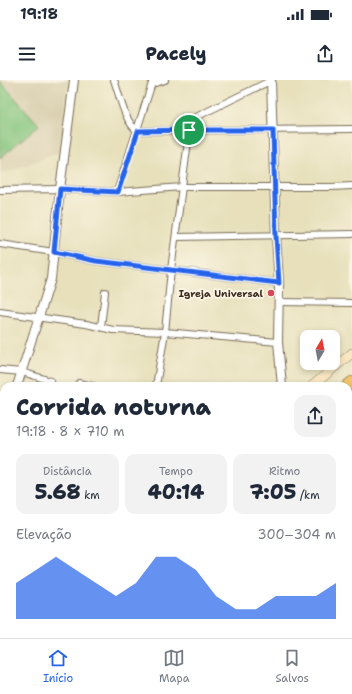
<!DOCTYPE html>
<html lang="pt">
<meta charset="utf-8">
<style>
:root{--surface:#fff;--page:#f2f2f3;--text:#1f2937;--muted:#747a83;--line:#e0e1e3;--accent:#2563eb}
body{margin:0;font-family:"Shantell Sans",sans-serif;background:var(--page);color:var(--text);height:100vh;display:flex;flex-direction:column;font-size:15px;white-space:nowrap}
*{box-sizing:border-box;margin:0}
p{font-size:13px;color:var(--muted)}
.icon{flex:none;width:22px;height:22px;fill:none;stroke:currentColor;stroke-width:2;stroke-linecap:round;stroke-linejoin:round}
.map{position:relative;flex:1;overflow:hidden}
.panel{position:absolute;left:0px;top:302px;width:352px;height:256px;display:flex;flex-direction:column;background:var(--surface);border-radius:12px 12px 0 0;box-shadow:0 2px 6px #0003}
.panel>*{flex:none}
.needle{width:26px;rotate:10deg}
.tools{position:absolute;left:300px;top:250px;display:grid;gap:8px}
.tools a{display:grid;place-items:center;width:40px;height:40px;border-radius:8px;background:var(--surface);box-shadow:0 2px 6px #0003;font-size:20px}
.pin{position:absolute;display:grid;place-items:center;width:34px;height:34px;color:#fff;margin:-17px;border:2px solid #fff;border-radius:50%;box-shadow:0 1px 4px #0007}
.round{display:grid;place-items:center;flex:none;width:42px;height:42px;border-radius:12px;background:var(--page)}
.overview{display:flex;align-items:center;justify-content:space-between;height:68px;padding:0 16px}
h1{font-size:22px;font-weight:800;line-height:30px}
.metrics{display:grid;grid-template-columns:repeat(3,1fr);gap:6px;height:68px;padding:4px 16px}
.metrics div{display:grid;align-content:center;border-radius:10px;background:var(--page);text-align:center}
.metrics b{font-size:20px;font-weight:800}
.metrics small{font-size:11px;font-weight:400}
.metrics p{font-size:11px}
.chart{height:112px;padding:8px 16px}
.chart p{display:flex;justify-content:space-between}
.chart svg{width:100%;height:72px;margin-top:4px;fill:var(--accent);opacity:.7}
.status{display:flex;justify-content:space-between;align-items:center;height:28px;padding:0 20px;background:var(--surface);direction:ltr}
.status svg{height:11px;fill:currentColor}
header{display:flex;justify-content:space-between;align-items:center;height:52px;padding:0 16px;background:var(--surface);font-size:18px;font-weight:800}
.dock{display:flex;justify-content:space-around;align-items:center;height:56px;border-top:1px solid var(--line);background:var(--surface);font-size:11px;color:var(--muted)}
.dock a{display:grid;justify-items:center;gap:2px}
.dock .on{color:var(--accent)}
.map>svg:first-child{display:block}
.built{fill:#dad0b1}
.green{fill:#85c57d;stroke:#60784e}
.lines{fill:none;stroke-linecap:round;stroke-linejoin:round}
.minor-casing{stroke:#776a55;stroke-width:8}
.tertiary-casing{stroke:#776a55;stroke-width:10}
.secondary-casing{stroke:#776a55;stroke-width:10}
.motorway-casing{stroke:#776a55;stroke-width:12}
.minor{stroke:#fff;stroke-width:6}
.tertiary{stroke:#fff;stroke-width:8}
.secondary{stroke:#f9e7c3;stroke-width:9}
.motorway{stroke:#f1c36a;stroke-width:11}
.route-casing{stroke:#fff;stroke-width:8}
.route{stroke:#2563eb;stroke-width:5}
.poi-dot{fill:#d1495b;stroke:#fcf5e5;stroke-width:1.5}
.labels{text-anchor:middle;stroke-width:3.5;stroke-linejoin:round;paint-order:stroke}
.poi-label{font-size:10px;font-weight:bold;fill:#3b2a1e;stroke:#fcf5e5;text-anchor:end}
</style>
<div class="status"><b>19:18</b><svg viewBox="0 0 49 12"><path d="M0 12V9h3v3zM5 12V6h3v6zM10 12V3h3v9zM15 12V0h3v12zM26 1h20v11H26zM47 4h2v5h-2z"/></svg></div>
<header><svg class="icon" aria-label="menu" viewBox="0 0 24 24"><path d="M4 6h16M4 12h16M4 18h16"/></svg>Pacely<svg class="icon" aria-label="share" viewBox="0 0 24 24"><path d="M12 15V3M7 8l5-5 5 5M5 13v7h14v-7"/></svg></header>
<div class="map">
<svg width="352" height="558" viewBox="0 0 352 558">
<rect width="100%" height="100%" fill="#fcf5e5"/>
<filter id="ink" filterUnits="userSpaceOnUse"><feTurbulence type="fractalNoise" baseFrequency=".025" numOctaves="2"/><feDisplacementMap in="SourceGraphic" scale="8" xChannelSelector="R" yChannelSelector="G"/><feConvolveMatrix kernelMatrix="1 2 1 2 8 2 1 2 1" color-interpolation-filters="sRGB"/></filter>
<filter id="wash" filterUnits="userSpaceOnUse"><feTurbulence type="fractalNoise" baseFrequency=".012" numOctaves="4" result="noise"/><feDisplacementMap in="SourceGraphic" scale="16" xChannelSelector="R" yChannelSelector="G"/><feGaussianBlur stdDeviation="0.9" result="paint"/><feColorMatrix in="noise" values="0 0 0 0 0 0 0 0 0 0 0 0 0 0 0 0 0 1.4 0 .05"/><feComposite in="paint" operator="in"/></filter>
<g filter="url(#wash)">
<rect width="100%" height="100%" fill="#e7e0bb"/>
<path class="built" d="M0,0H68L60,72L10,91L0,92Z"/>
<path class="green" d="M0,1L39,45L0,78Z"/>
</g>
<g filter="url(#ink)">
<g class="lines">
<g class="minor-casing">
<path id="minor" d="M114,0C119,13 125,44 138,51L352,49
M152,4L165,0
M0,110L60,109L117,112L182,107H331L352,106
M117,112L153,0
M176,157L352,154
M0,164L54,172L96,181L279,203
M279,222L352,223
M0,232L86,244L113,250L165,252L278,262
M101,247L105,212
M0,290L22,292L51,301
M79,303L92,306
M156,306L165,252L171,190L190,46L196,37L272,0
M0,429H4
M348,485L352,482
M348,528L352,530"/>
</g>
<g class="tertiary-casing">
<path id="tertiary" d="M271,0L276,156L279,203L278,262L282,306
M17,306L51,199L60,109L74,0
M0,355L4,344
M0,539L4,541"/>
</g>
<g class="secondary-casing">
<path id="secondary" d="M312,306L352,273
M348,350L352,347
M0,548L4,544"/>
</g>
<g class="motorway-casing">
<path id="motorway" d="M347,306L352,302
M348,322L352,319
M30,558L34,554
M50,558L55,554
M102,558L108,554"/>
</g>
<use href="#minor" class="minor"/>
<use href="#tertiary" class="tertiary"/>
<use href="#secondary" class="secondary"/>
<use href="#motorway" class="motorway"/>
</g>
</g>
<g class="lines" filter="url(#ink)">
<g class="route-casing">
<path id="route" d="M189,50H273L276,156L279,203L96,181L54,172L60,109L118,112L138,51Z"/>
</g>
<use href="#route" class="route"/>
</g>
<circle class="poi-dot" cx="271" cy="213" r="4"/>
<g class="labels">
<g class="poi-label">
<text x="263" y="217">Igreja Universal</text>
</g>
</g>
</svg>
<div class="tools">
<a><svg class="needle" viewBox="-14 -14 28 28"><path d="M0-13l5 13h-10z" fill="#e53935"/><path d="M0 13l5-13h-10z" fill="#747a83"/></svg></a>
</div>
<div class="pin" style="left:189px;top:50px;background:#1e9e55"><svg class="icon" aria-label="arrive" viewBox="0 0 24 24"><path d="M6 21V4h12l-3 4 3 4H6"/></svg></div>
<section class="panel">
<div class="overview"><div><h1>Corrida noturna</h1><p>19:18 · 8 × 710 m</p></div><a class="round"><svg class="icon" aria-label="share" viewBox="0 0 24 24"><path d="M12 15V3M7 8l5-5 5 5M5 13v7h14v-7"/></svg></a></div>
<div class="metrics">
<div><p>Distância</p><b>5.68<small> km</small></b></div>
<div><p>Tempo</p><b>40:14</b></div>
<div><p>Ritmo</p><b>7:05<small> /km</small></b></div>
</div>
<div class="chart"><p><span>Elevação</span>300–304 m</p>
<svg viewBox="0 0 160 44" preserveAspectRatio="none"><path d="M0 44V22L10 14L20 6L30 14L40 22L50 30L60 22L70 6L80 6L90 14L100 30L110 38L120 38L130 30L140 30L150 30L160 22V44z"/></svg>
</div>
</section>
</div>
<nav class="dock">
<a class="on"><svg class="icon" aria-label="home" viewBox="0 0 24 24"><path d="M3 11l9-7 9 7M6 9v11h12V9"/></svg>Início</a>
<a><svg class="icon" aria-label="map" viewBox="0 0 24 24"><path d="M3 6l6-2 6 2 6-2v14l-6 2-6-2-6 2zM9 4v14M15 6v14"/></svg>Mapa</a>
<a><svg class="icon" aria-label="saved" viewBox="0 0 24 24"><path d="M7 4h10v16l-5-4-5 4z"/></svg>Salvos</a>
</nav>
